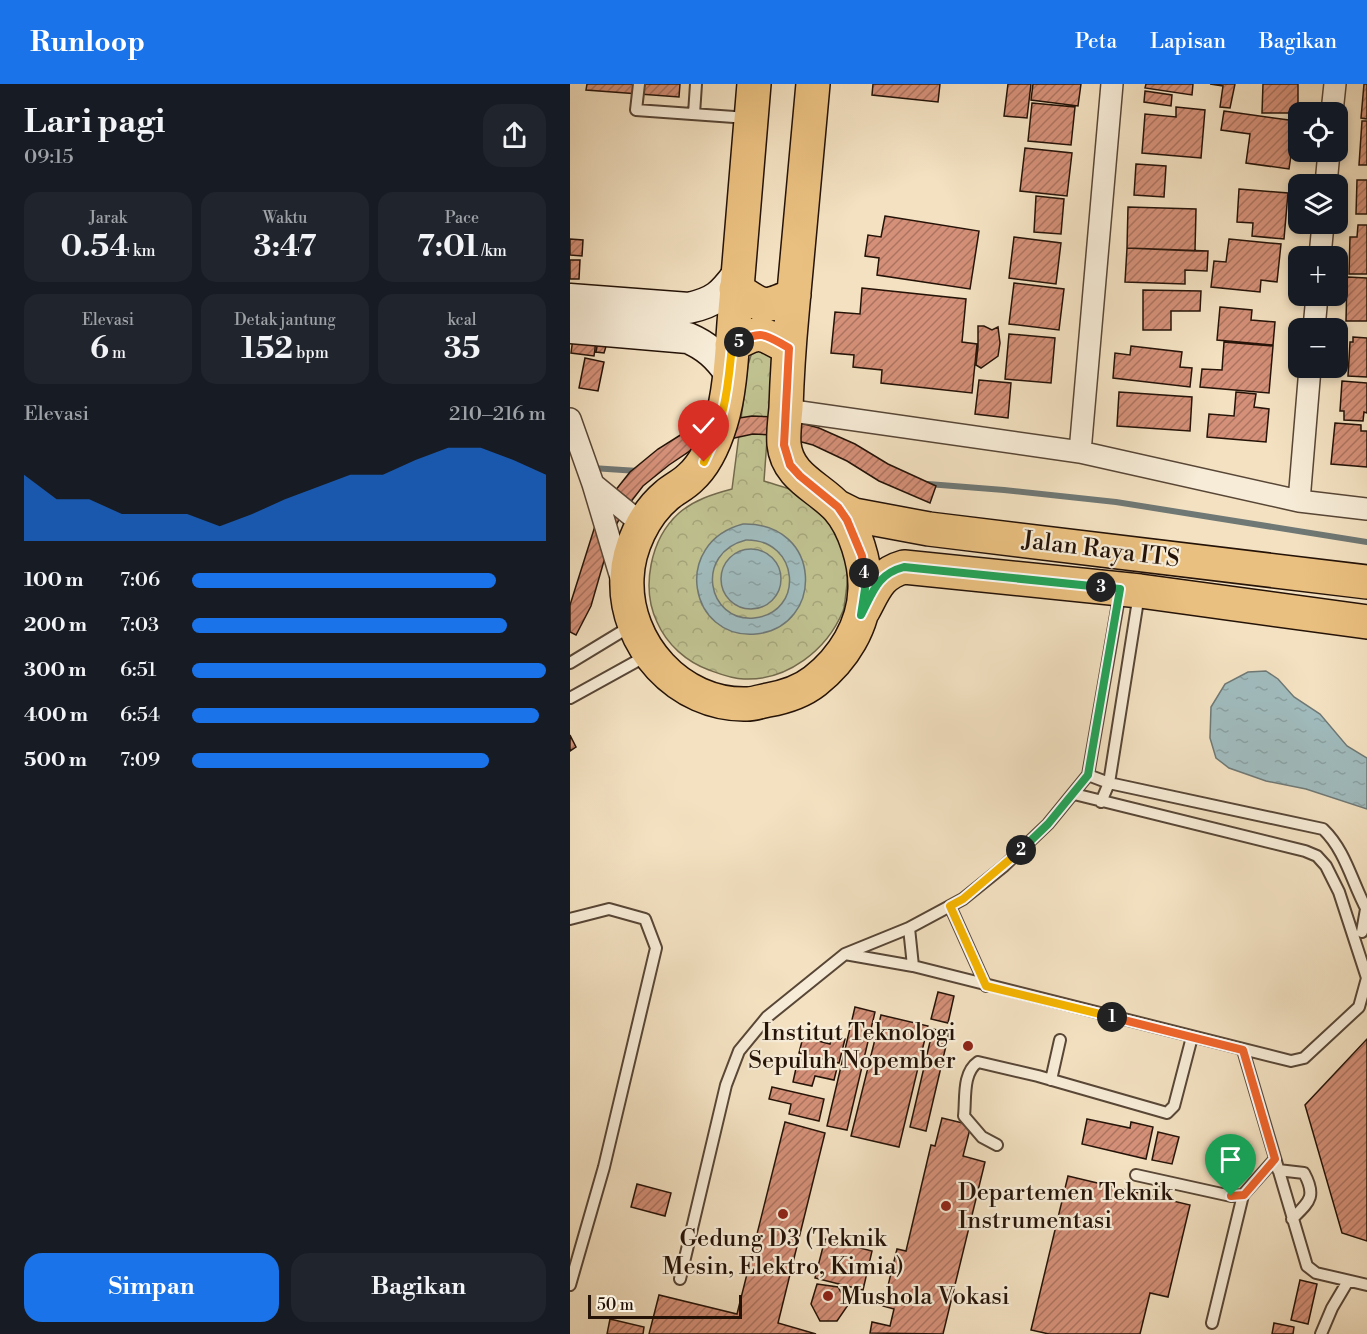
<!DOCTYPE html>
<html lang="id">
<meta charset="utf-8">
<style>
:root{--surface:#171b24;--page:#20242c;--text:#f1f3f6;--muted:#9ea1a6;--accent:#1a73e8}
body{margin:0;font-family:"Libre Bodoni",serif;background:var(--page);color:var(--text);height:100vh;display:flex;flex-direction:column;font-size:22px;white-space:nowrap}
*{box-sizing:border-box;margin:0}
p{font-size:20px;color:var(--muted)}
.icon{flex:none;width:33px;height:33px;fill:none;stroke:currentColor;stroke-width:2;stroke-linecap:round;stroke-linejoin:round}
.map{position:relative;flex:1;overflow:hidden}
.details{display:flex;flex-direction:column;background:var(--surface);width:570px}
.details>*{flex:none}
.tools{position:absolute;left:718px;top:18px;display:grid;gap:12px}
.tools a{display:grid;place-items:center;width:60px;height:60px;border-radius:12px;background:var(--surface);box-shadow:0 3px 9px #0003;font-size:30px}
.scale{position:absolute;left:18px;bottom:15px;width:154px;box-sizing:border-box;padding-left:6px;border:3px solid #251308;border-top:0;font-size:16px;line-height:21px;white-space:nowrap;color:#251308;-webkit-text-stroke:4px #f7ecd7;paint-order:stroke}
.pin{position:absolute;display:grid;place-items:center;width:51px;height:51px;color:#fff;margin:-62px -26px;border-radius:50% 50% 50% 0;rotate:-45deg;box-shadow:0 0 6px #0007}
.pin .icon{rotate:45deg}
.km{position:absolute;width:30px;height:30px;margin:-15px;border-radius:50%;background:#222;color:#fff;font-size:16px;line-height:30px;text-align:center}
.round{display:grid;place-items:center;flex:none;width:63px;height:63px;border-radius:18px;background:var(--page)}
.summary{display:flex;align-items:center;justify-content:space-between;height:102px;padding:0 24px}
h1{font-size:33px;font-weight:700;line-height:45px}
.metrics{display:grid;grid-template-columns:repeat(3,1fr);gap:9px;height:102px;padding:6px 24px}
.metrics div{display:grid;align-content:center;border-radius:15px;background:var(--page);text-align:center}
.metrics b{font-size:30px;font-weight:700}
.metrics small{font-size:16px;font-weight:400}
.metrics p{font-size:16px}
.chart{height:168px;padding:12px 24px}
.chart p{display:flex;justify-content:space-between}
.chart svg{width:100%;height:108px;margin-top:6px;fill:var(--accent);opacity:.7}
.action{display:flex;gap:12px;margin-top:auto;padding:12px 24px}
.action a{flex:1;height:69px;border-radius:18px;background:var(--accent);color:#fff;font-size:24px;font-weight:700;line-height:69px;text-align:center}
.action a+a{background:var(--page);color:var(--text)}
ul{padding:0 24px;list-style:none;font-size:20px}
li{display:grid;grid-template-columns:96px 72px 1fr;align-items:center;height:45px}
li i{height:15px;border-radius:8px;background:var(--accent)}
header{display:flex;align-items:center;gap:36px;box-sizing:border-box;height:84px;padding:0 30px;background:var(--accent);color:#fff}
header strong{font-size:28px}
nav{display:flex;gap:33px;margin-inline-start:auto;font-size:21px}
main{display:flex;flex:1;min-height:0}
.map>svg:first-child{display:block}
.park{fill:url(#park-crowns);stroke:#726a4c;stroke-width:1.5}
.water{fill:url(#water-ripples);stroke:#6f7875;stroke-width:1.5;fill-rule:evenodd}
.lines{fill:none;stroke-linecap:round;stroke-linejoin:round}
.stream{stroke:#6f7875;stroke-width:6}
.building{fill:url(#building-hatch);stroke:#251308;stroke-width:1.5}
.lane-casing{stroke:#584636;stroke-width:14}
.street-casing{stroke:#584636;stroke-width:24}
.secondary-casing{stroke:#251308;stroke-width:33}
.primary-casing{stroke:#251308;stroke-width:36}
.lane{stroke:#f7ecd7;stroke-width:10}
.street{stroke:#f7ecd7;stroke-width:21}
.secondary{stroke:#f7ecd7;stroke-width:30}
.primary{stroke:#eac080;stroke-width:33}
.split-1-casing{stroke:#fff;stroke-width:12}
.split-2-casing{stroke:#fff;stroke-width:12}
.split-3-casing{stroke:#fff;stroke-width:12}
.split-4-casing{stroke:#fff;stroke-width:12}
.split-5-casing{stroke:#fff;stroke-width:12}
.split-6-casing{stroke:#fff;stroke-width:12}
.split-1{stroke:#f0652b;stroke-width:8}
.split-2{stroke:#f5b400;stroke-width:8}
.split-3{stroke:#22a559;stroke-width:8}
.split-4{stroke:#22a559;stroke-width:8}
.split-5{stroke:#f0652b;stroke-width:8}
.split-6{stroke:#f5b400;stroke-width:8}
.poi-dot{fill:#8f2418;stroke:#f7ecd7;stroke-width:2}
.labels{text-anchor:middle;stroke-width:4.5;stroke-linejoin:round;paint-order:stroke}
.street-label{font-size:24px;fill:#251308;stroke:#f7ecd7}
.poi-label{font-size:24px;fill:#251308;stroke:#f7ecd7;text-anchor:start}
</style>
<header>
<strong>Runloop</strong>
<nav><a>Peta</a><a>Lapisan</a><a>Bagikan</a></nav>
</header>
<main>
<section class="details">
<div class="summary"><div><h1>Lari pagi</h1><p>09:15</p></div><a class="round"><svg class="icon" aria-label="share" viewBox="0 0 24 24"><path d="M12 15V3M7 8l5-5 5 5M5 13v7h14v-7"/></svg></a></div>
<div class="metrics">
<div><p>Jarak</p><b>0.54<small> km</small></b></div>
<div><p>Waktu</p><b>3:47</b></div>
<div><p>Pace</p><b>7:01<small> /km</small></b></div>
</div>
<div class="metrics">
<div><p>Elevasi</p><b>6<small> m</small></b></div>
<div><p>Detak jantung</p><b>152<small> bpm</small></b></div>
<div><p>kcal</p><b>35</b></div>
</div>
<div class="chart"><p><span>Elevasi</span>210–216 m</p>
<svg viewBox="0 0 160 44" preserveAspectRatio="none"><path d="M0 44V17L10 27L20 27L30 33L40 33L50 33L60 38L70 33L80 27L90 22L100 17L110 17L120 11L130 6L140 6L150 11L160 17V44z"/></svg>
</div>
<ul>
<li><b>100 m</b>7:06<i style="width:86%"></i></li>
<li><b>200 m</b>7:03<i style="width:89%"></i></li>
<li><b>300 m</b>6:51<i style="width:100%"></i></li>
<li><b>400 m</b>6:54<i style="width:98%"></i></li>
<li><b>500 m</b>7:09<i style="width:84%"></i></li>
</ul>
<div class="action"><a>Simpan</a><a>Bagikan</a></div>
</section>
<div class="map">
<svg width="797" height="1250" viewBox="0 0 797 1250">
<defs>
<pattern id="park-crowns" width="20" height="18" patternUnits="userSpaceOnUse" patternTransform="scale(1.5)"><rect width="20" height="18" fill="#c0c190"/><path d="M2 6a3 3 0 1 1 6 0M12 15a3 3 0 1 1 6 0" fill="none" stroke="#a5a57b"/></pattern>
<pattern id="water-ripples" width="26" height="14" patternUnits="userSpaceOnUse" patternTransform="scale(1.5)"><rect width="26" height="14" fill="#a0bbbd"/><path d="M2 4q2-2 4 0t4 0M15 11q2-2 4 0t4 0" fill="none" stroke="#8aa0a1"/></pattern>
<pattern id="building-hatch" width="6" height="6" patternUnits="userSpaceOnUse" patternTransform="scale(1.5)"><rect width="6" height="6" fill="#d49078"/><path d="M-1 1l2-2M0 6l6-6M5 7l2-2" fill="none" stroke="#ac7460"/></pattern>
</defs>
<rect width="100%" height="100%" fill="#f3e1c1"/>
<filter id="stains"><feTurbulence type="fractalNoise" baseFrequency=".00333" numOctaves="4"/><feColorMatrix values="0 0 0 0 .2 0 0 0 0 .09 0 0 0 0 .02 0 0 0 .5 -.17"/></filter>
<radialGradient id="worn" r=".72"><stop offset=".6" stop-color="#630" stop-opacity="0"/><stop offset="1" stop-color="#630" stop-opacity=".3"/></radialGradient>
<path class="park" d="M189,263L203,273L194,397C205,401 218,403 228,409C264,431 282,468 276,509C275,515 275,522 273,527C257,566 217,597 174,595C162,595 150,590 139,586C117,578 97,561 87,538C71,504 80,455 109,429C124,416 143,410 162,405L178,281L182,268Z"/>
<path class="water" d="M173,440C253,438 255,543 186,550C119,556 101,459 173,440ZM176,456C230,455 235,529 184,534C137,538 124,469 176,456Z
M151 495a30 30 0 1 1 60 0a30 30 0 1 1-60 0Z
M696,587L708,595L724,613L750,630L777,662L797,674V725L736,705L696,697L659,684L646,674L640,654L641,623L655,600L678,588Z"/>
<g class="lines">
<path class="stream" d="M22,384L68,387
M358,400L434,406L546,418L797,458"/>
</g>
<path class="building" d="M17,0H110L109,13L16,6Z
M303,0H370L368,18L302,11Z
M438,0H461L457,34L434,32Z
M463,0H511L508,22L461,16Z
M576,0H623L622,11L575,4Z
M640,0H665L660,24L650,23L653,2Z
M693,0H728V29H692Z
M794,0H797V35L791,34Z
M575,7L602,11L601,22L574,18Z
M462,19L505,23L501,61L458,57Z
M606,23L635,26L631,74L572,69L575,30L606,33Z
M654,27L726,37L719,85L676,79L680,50L651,46Z
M792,37H797V81H789Z
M455,64L502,69L497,112L450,107Z
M566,80L596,82L594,113L564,111Z
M787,96H797V130H786Z
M669,105L718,109L714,155L682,152L683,139L667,138Z
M466,112L494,115L491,150L464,148Z
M558,123L626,125L625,167L557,164Z
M315,132L409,147L400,205L307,191L309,174L295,172L298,151L311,153Z
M788,141H797V190H779L780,153H787Z
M444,153L491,159L486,200L439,194Z
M0,155L13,156L12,172L0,171Z
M659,155L711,160L707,198L691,196L690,208L641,203L644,177L656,178Z
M557,164L638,167L637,187L615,186V200L555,198Z
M0,176H10L9,195H0Z
M777,193L797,194V237H776Z
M444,199L494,205L489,246L439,240Z
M292,204L396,215L392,258L407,260L402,309L311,299L312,286L283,283L284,271L261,269L265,228L290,230Z
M573,206L631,207L630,227H601V246H573Z
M650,223L682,226L681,236L705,238L703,261L647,256Z
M408,242H414L422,246L428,243L430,259L428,272L411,284L406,281L408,263Z
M439,250L485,254L481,299L435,295Z
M783,253L797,254V293L778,292L780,258H783Z
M3,254L26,257L24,272L1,269Z
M28,257L37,259L34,269L26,268Z
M654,258L703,262L699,309L630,303L632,285L652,286Z
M561,262L612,268L610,283L622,284L620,303L543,294L545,269L560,271Z
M15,274L34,278L28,307L9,304Z
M409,296L441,299L438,334L405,330Z
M772,297L797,299V329L794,328L793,337L774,336V327H770Z
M549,308L622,313L620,347L547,342Z
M666,308L686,310L684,323L699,325L696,358L637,353L639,330L664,332Z
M182,332L208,333L249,344L285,360L318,380L366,402L360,419L309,397L277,377L243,361L205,351L183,350L155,356L120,367L99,381L73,402L53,428L42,449L21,522L6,551L0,548V521L25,442L37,417L60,388L88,365L112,350L150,337Z
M765,339L791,341V347H797V383L761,380Z
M0,651L6,663L0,667Z
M368,908L384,912L378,939L361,935Z
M285,923L305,928L277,1046L257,1042Z
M311,931L358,942L329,1063L281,1052Z
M363,945L379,949L356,1047L340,1043Z
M262,952L275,955L269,979L229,969L233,953L260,960Z
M797,955V1157L772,1149L735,1021Z
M228,975L267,984L264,996L245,992L242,1002L223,998Z
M202,1003L254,1015L249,1037L219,1030L221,1020L199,1015Z
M372,1034L401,1041L393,1072L415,1078L373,1250L300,1249L302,1238L320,1242L324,1225L313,1222L327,1165L336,1167L361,1061L365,1062Z
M517,1035L560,1044L561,1038L583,1043L576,1075L512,1060Z
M215,1038L255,1049L208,1239L246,1250H79L89,1211L167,1230Z
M588,1048L609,1053L602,1080L582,1076Z
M498,1092L620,1121L598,1213L580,1209L570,1250H479L461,1246Z
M67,1100L101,1109L95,1132L61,1123Z
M255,1155L302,1167L293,1206L245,1194Z
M730,1196L747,1200L738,1240L721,1236Z
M247,1200L268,1203L278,1221L267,1237H250L241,1220Z
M40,1235L74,1243L73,1250H37Z
M704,1239L724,1243L723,1250H702Z"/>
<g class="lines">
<g class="lane-casing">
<path id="lane" d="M69,0L66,26L178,34
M124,30L126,0
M0,579L61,542
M0,614L76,572
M518,691L539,699L753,745C776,767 782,799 797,826
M531,718L539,699L569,510
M380,822L416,902
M0,835L39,825L75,835L86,864L34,1083L0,1201
M339,844L343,882
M792,848L796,825
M275,870L343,882L721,977L734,974L789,923L797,894L769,808L756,782L747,772L735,767L504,710
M673,966L737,1182L746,1189L797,1201
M481,996L490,956
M427,1061L412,1053L394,1032C396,1015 392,989 408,978L468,992L597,1029L604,1022L622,953
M708,1086L734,1089C747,1113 739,1118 722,1135
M566,1091L661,1112L673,1111L705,1075
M110,1195L156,1001L169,967L197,933L275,870L339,844L393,815L434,782L478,740L518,691L550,508
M642,1239L673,1111
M751,1250L762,1224L778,1197"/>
</g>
<g class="street-casing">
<path id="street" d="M542,0L510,368L729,417L797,425
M762,28L765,0
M756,100L759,68
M750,172L753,140
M744,244L747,212
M216,326L510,368
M0,335L23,400L52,497
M23,400L73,441
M729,417L740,284"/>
</g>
<g class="secondary-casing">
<path id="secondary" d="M0,215L119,224C145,218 152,211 167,191
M0,244L118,254C137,262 147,272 159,288"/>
</g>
<g class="primary-casing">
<path id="primary" d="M184,0C178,72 172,144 166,216C162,254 162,302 151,338C145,358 136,380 120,394C113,401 104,405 97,411C74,430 58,464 57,494C54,560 109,622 177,620C184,620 192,617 198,616C215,613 231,608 245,597C273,575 294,542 295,505C296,480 285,443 268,424C249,403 217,393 214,360C213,349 215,336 216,324C217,293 219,262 222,230C229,154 236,77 243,0
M166,205C194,224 193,225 224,211
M162,261C192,245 189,248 219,264
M268,423L284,431L359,445L797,498
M293,527C305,505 309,490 334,483L570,507L797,538"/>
</g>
<use href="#lane" class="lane"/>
<use href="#street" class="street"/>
<use href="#secondary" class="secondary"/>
<use href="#primary" class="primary"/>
</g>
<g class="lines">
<g class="split-1-casing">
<path id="split-1" d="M542,933L673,966L705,1075L674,1111L661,1112"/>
</g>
<g class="split-2-casing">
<path id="split-2" d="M451,766L393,815L380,822L416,902L542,933"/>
</g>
<g class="split-3-casing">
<path id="split-3" d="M451,766L478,740L518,691L550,505L531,503"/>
</g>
<g class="split-4-casing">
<path id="split-4" d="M294,489L295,505L291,531C303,508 307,490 334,483L531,503"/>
</g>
<g class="split-5-casing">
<path id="split-5" d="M169,258C193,245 197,252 219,264L214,361L220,381L230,392L268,423L277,436L292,472L294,489"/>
</g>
<g class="split-6-casing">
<path id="split-6" d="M134,378C154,338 158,306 162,261L169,258"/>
</g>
<use href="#split-1" class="split-1"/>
<use href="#split-2" class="split-2"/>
<use href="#split-3" class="split-3"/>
<use href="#split-4" class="split-4"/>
<use href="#split-5" class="split-5"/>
<use href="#split-6" class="split-6"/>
</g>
<g class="poi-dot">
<circle cx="398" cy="962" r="6"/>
<circle cx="376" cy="1122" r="6"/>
<circle cx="213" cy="1130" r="6"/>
<circle cx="258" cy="1212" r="6"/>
</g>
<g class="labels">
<g class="street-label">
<text transform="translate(531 465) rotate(7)" y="8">Jalan Raya ITS</text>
</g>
<g class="poi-label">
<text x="386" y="956" text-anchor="end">Institut Teknologi<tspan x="386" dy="28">Sepuluh Nopember</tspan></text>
<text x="388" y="1116">Departemen Teknik<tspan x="388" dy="28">Instrumentasi</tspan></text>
<text x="213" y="1162" text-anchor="middle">Gedung D3 (Teknik<tspan x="213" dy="28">Mesin, Elektro, Kimia)</tspan></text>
<text x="270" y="1220">Mushola Vokasi</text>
</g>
</g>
<rect width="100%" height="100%" filter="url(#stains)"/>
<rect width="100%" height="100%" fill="url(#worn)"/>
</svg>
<div class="tools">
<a><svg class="icon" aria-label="locate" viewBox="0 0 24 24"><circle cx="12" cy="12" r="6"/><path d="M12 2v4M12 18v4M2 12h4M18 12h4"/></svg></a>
<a><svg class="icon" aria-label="layers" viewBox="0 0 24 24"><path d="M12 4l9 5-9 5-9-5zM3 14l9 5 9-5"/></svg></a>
<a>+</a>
<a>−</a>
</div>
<div class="scale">50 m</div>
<div class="pin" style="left:661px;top:1112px;background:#1e9e55"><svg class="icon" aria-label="arrive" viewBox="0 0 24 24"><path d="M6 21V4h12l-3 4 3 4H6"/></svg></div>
<div class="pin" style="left:134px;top:378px;background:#d93025"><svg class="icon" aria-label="check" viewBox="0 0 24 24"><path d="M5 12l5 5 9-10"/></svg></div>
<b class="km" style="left:542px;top:933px">1</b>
<b class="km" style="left:451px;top:766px">2</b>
<b class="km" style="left:531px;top:503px">3</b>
<b class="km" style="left:294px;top:489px">4</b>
<b class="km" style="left:169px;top:258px">5</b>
</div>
</main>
